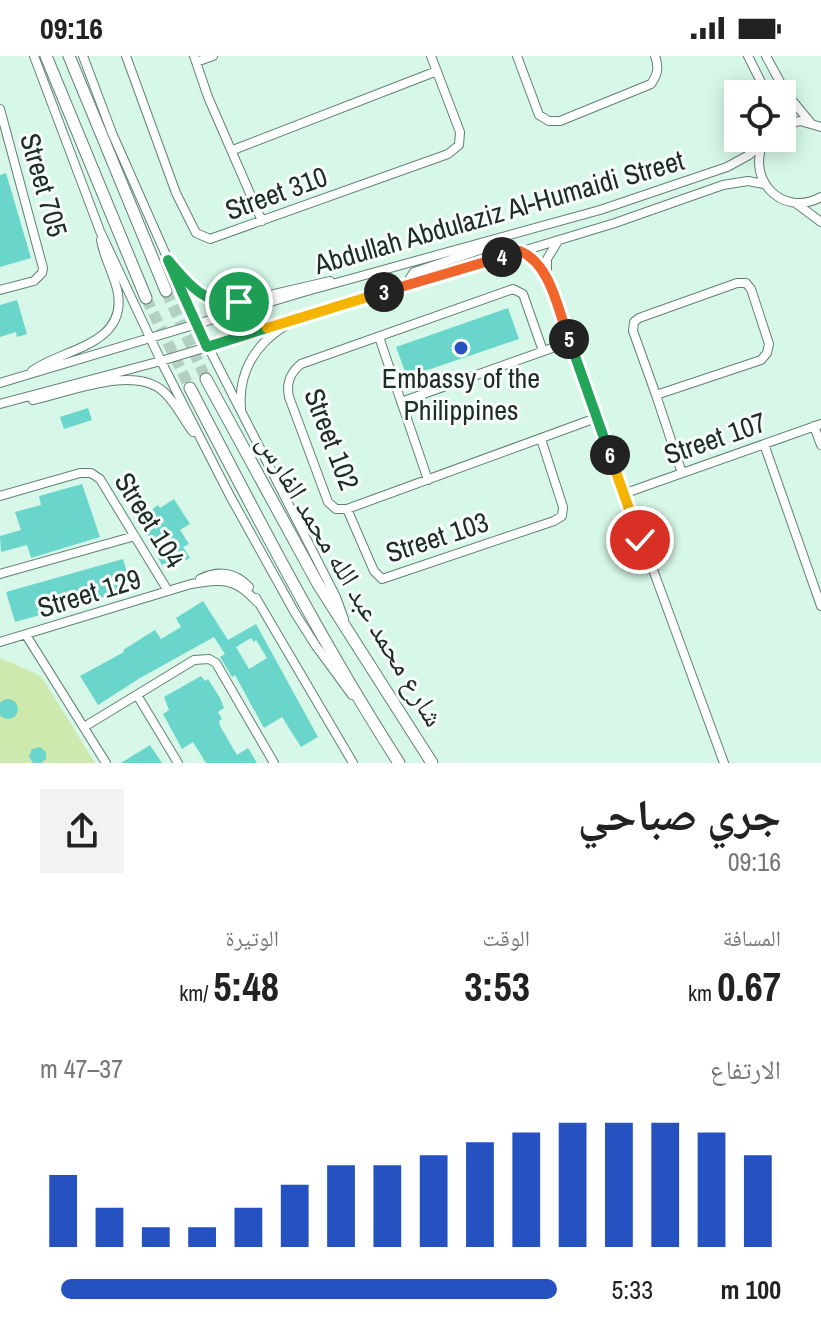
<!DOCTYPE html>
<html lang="ar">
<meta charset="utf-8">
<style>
:root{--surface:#fff;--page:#f2f2f2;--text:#222;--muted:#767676;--accent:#2552c0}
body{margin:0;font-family:"Archivo Narrow","Noto Naskh Arabic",sans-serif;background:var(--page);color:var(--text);direction:rtl;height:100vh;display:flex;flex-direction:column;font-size:30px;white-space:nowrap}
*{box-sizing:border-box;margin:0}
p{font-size:26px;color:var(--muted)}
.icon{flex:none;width:44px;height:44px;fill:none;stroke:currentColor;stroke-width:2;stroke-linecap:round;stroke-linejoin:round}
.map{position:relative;height:707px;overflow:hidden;direction:ltr}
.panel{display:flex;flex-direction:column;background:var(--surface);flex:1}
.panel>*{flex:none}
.tools{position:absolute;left:724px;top:24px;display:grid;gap:16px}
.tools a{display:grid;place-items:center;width:72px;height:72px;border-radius:0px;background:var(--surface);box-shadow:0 4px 20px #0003;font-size:40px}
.pin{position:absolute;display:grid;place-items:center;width:68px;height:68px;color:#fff;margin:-34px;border:4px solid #fff;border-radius:50%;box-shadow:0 2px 8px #0007}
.km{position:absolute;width:40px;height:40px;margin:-20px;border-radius:50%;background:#222;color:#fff;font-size:22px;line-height:40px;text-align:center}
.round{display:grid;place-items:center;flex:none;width:84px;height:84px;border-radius:0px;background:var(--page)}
.head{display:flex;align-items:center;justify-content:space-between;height:136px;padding:0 40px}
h1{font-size:44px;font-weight:800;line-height:60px}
.stats{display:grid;grid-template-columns:repeat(3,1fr);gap:12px;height:136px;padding:8px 40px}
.stats div{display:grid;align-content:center}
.stats b{font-size:40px;font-weight:800}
.stats small{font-size:22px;font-weight:400}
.stats p{font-size:22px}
.chart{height:224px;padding:16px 40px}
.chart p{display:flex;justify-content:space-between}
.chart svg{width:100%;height:144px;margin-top:8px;stroke:var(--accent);stroke-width:6}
ul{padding:0 40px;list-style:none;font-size:26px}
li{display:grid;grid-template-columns:128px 96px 1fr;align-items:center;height:60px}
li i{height:20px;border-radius:10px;background:var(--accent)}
.status{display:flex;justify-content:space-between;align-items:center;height:56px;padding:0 40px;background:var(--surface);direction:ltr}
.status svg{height:22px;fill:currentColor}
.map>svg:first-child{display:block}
.green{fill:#cee9ae}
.building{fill:#6ad5ca;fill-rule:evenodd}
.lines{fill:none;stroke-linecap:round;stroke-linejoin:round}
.major-tunnel{stroke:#b2cfc2;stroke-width:11;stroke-dasharray:11 5.5;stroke-linecap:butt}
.minor-casing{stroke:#628174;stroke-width:10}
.major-casing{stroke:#628174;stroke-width:13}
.minor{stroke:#fff;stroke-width:8}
.major{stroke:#fff;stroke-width:11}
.split-1-casing{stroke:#fff;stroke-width:16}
.split-2-casing{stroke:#fff;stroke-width:16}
.split-3-casing{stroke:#fff;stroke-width:16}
.split-4-casing{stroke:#fff;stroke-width:16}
.split-5-casing{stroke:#fff;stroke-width:16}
.split-6-casing{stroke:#fff;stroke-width:16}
.split-7-casing{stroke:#fff;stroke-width:16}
.split-1{stroke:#22a559;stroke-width:10}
.split-2{stroke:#22a559;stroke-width:10}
.split-3{stroke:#f5b400;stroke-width:10}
.split-4{stroke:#f0652b;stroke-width:10}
.split-5{stroke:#f0652b;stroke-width:10}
.split-6{stroke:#22a559;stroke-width:10}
.split-7{stroke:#f5b400;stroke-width:10}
.poi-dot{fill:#2552c0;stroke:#f8fefb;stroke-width:3}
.labels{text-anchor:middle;stroke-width:6;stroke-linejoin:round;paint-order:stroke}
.street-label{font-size:28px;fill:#202d27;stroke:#f8fefb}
.poi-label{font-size:28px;fill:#202d27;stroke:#f8fefb}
</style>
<div class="status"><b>09:16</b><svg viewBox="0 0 49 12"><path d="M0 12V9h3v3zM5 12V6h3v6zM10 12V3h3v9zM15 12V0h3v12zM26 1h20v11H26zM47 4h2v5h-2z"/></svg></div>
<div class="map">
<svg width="821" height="707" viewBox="0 0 821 707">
<rect width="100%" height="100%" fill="#d7f8e9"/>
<path class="green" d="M0,602L41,620L95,707H0Z"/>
<path class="building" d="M6,117L31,202L0,211V119Z
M17,244L27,278L17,281L16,276L0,281V249Z
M508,252L519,283L407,321L396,291Z
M88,352L92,364L64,373L60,361Z
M82,428L100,481L31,502L27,489L1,496L0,480L21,474L15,456L41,449L39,440Z
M174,443L190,468L180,474L189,488L183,491L190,502L170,514L165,507L162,509L158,502L161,500L139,464L158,449L160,452Z
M123,503L132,533L15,566L6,536Z
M203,545L228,584L256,568L318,681L301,691L282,661L264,672L235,619L232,621L220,601L225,598L214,581L140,622L98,649L80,620L124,596L123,594L155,574L161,583L181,571L176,562ZM251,582L254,586L256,584L267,602L249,613L236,591Z
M201,620L205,625L208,623L220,642L224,652L218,656L222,663L219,665L220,670L237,699L248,692L257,707H206L193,686L182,693L163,658L169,654L164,641Z
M-2 653a10 10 0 1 1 20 0a10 10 0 1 1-20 0Z
M150,689L162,707H121Z
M40,691L46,696V703L41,707H33L29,700L32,693Z"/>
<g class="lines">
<path class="major-tunnel" d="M166,235L206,323
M146,242L190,332"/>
<g class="minor-casing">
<path id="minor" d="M34,0L100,175L161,305L230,440L295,557L316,590L352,639
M83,0L112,77L197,269L336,541L344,563
M126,0L176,137L196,177L210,183L448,98L459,89L460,76L431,0
M194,0L208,41L262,165
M517,0L539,59L549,65H560L651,28C658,18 659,11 655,0
M748,0L767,38
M766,0L786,37L810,66
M196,6L213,0
M0,53L43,212L42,217L34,225L0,234
M782,69L800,65L821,71
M766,82C743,120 781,163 821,141
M233,94L437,15
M797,148L821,166
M521,196L535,204L547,225L724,707
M175,212C192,234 210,250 239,246L330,225
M547,224V203L558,185
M413,228L410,222L414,216L486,192
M379,281L428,424
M543,295L523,238L513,233L301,308C290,317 286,327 289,341L328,446L336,453H347L596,362
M32,315C61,293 126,290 118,238C115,219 104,203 101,184
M0,327L307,235L600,154L727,111L749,99L762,88
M656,339L633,275L634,266L639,262L737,227H746L751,233L769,288L767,297L761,304L656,339L682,417
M33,344C68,337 134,308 164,336C176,347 183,363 193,376
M401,346L569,286
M0,348L161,305L615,167L723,129L748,125L764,128
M241,352C238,317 255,288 285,270
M814,370L821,389
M764,388L821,550
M623,438L821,368
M0,440L80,417H91L100,423L168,535
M347,453L374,515L382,523L554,465L562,460L563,451L541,383
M0,518L135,480
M200,523C218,514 235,516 249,531
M256,542L353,707
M26,579L106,707
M0,586L191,528C222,523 235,521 257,546
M137,639L178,707
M84,671L194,604L209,603L216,607L274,707"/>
</g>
<g class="major-casing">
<path id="major" d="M46,0L146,242
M69,0L166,235
M206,323L318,528L432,707
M190,332C256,459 321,586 399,707"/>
</g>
<use href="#minor" class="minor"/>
<use href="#major" class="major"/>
</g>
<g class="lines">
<g class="split-1-casing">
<path id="split-1" d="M182,236L168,204C188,228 205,250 239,246"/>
</g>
<g class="split-2-casing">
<path id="split-2" d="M182,236L207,291L267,272"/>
</g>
<g class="split-3-casing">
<path id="split-3" d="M267,272L384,236"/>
</g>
<g class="split-4-casing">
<path id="split-4" d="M384,236L502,201"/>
</g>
<g class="split-5-casing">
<path id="split-5" d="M502,201L520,195C551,208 558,255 569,283"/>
</g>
<g class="split-6-casing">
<path id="split-6" d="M569,283L610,399"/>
</g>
<g class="split-7-casing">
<path id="split-7" d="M610,399L640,484"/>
</g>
<use href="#split-1" class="split-1"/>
<use href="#split-2" class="split-2"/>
<use href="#split-3" class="split-3"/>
<use href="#split-4" class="split-4"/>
<use href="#split-5" class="split-5"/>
<use href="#split-6" class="split-6"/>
<use href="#split-7" class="split-7"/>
</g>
<circle class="poi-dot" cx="461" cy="292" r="8"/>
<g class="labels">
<g class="street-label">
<text transform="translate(44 129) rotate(74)" y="10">Street 705</text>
<text transform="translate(276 137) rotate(-20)" y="10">Street 310</text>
<text transform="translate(499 156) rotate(-16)" y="10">Abdullah Abdulaziz Al-Humaidi Street</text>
<text transform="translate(715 382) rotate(-19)" y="10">Street 107</text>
<text transform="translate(332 383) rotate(69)" y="10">Street 102</text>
<text transform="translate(150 464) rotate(58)" y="10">Street 104</text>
<text transform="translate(437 481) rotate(-18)" y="10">Street 103</text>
<text transform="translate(351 524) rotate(59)" y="10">شارع محمد عبد الله محمد الفارس</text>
<text transform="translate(89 537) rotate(-17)" y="10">Street 129</text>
</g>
<g class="poi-label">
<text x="461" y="332">Embassy of the<tspan x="461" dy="32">Philippines</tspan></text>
</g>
</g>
</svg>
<div class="tools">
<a><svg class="icon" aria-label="locate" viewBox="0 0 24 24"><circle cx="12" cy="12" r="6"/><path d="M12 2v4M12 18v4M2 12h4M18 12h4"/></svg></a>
</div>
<div class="pin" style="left:239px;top:246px;background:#1e9e55"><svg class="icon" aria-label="arrive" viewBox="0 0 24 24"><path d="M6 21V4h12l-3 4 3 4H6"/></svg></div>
<div class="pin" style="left:640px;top:484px;background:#d93025"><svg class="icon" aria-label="check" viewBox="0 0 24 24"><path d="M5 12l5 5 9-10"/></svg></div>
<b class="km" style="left:384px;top:236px">3</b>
<b class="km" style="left:502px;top:201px">4</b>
<b class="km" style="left:569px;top:283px">5</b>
<b class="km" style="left:610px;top:399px">6</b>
</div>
<section class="panel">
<div class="head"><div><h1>جري صباحي</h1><p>09:16</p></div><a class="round"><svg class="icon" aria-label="share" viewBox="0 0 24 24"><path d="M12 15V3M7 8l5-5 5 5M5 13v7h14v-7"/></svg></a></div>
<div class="stats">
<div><p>المسافة</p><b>0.67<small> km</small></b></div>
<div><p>الوقت</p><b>3:53</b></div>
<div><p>الوتيرة</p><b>5:48<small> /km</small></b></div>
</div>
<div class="chart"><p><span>الارتفاع</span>37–47 m</p>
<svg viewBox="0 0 160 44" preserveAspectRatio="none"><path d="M5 44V22M15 44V32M25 44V38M35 44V38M45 44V32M55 44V25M65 44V19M75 44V19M85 44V16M95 44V12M105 44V9M115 44V6M125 44V6M135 44V6M145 44V9M155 44V16"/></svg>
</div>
<ul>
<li><b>100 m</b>5:33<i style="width:96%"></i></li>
</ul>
</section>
